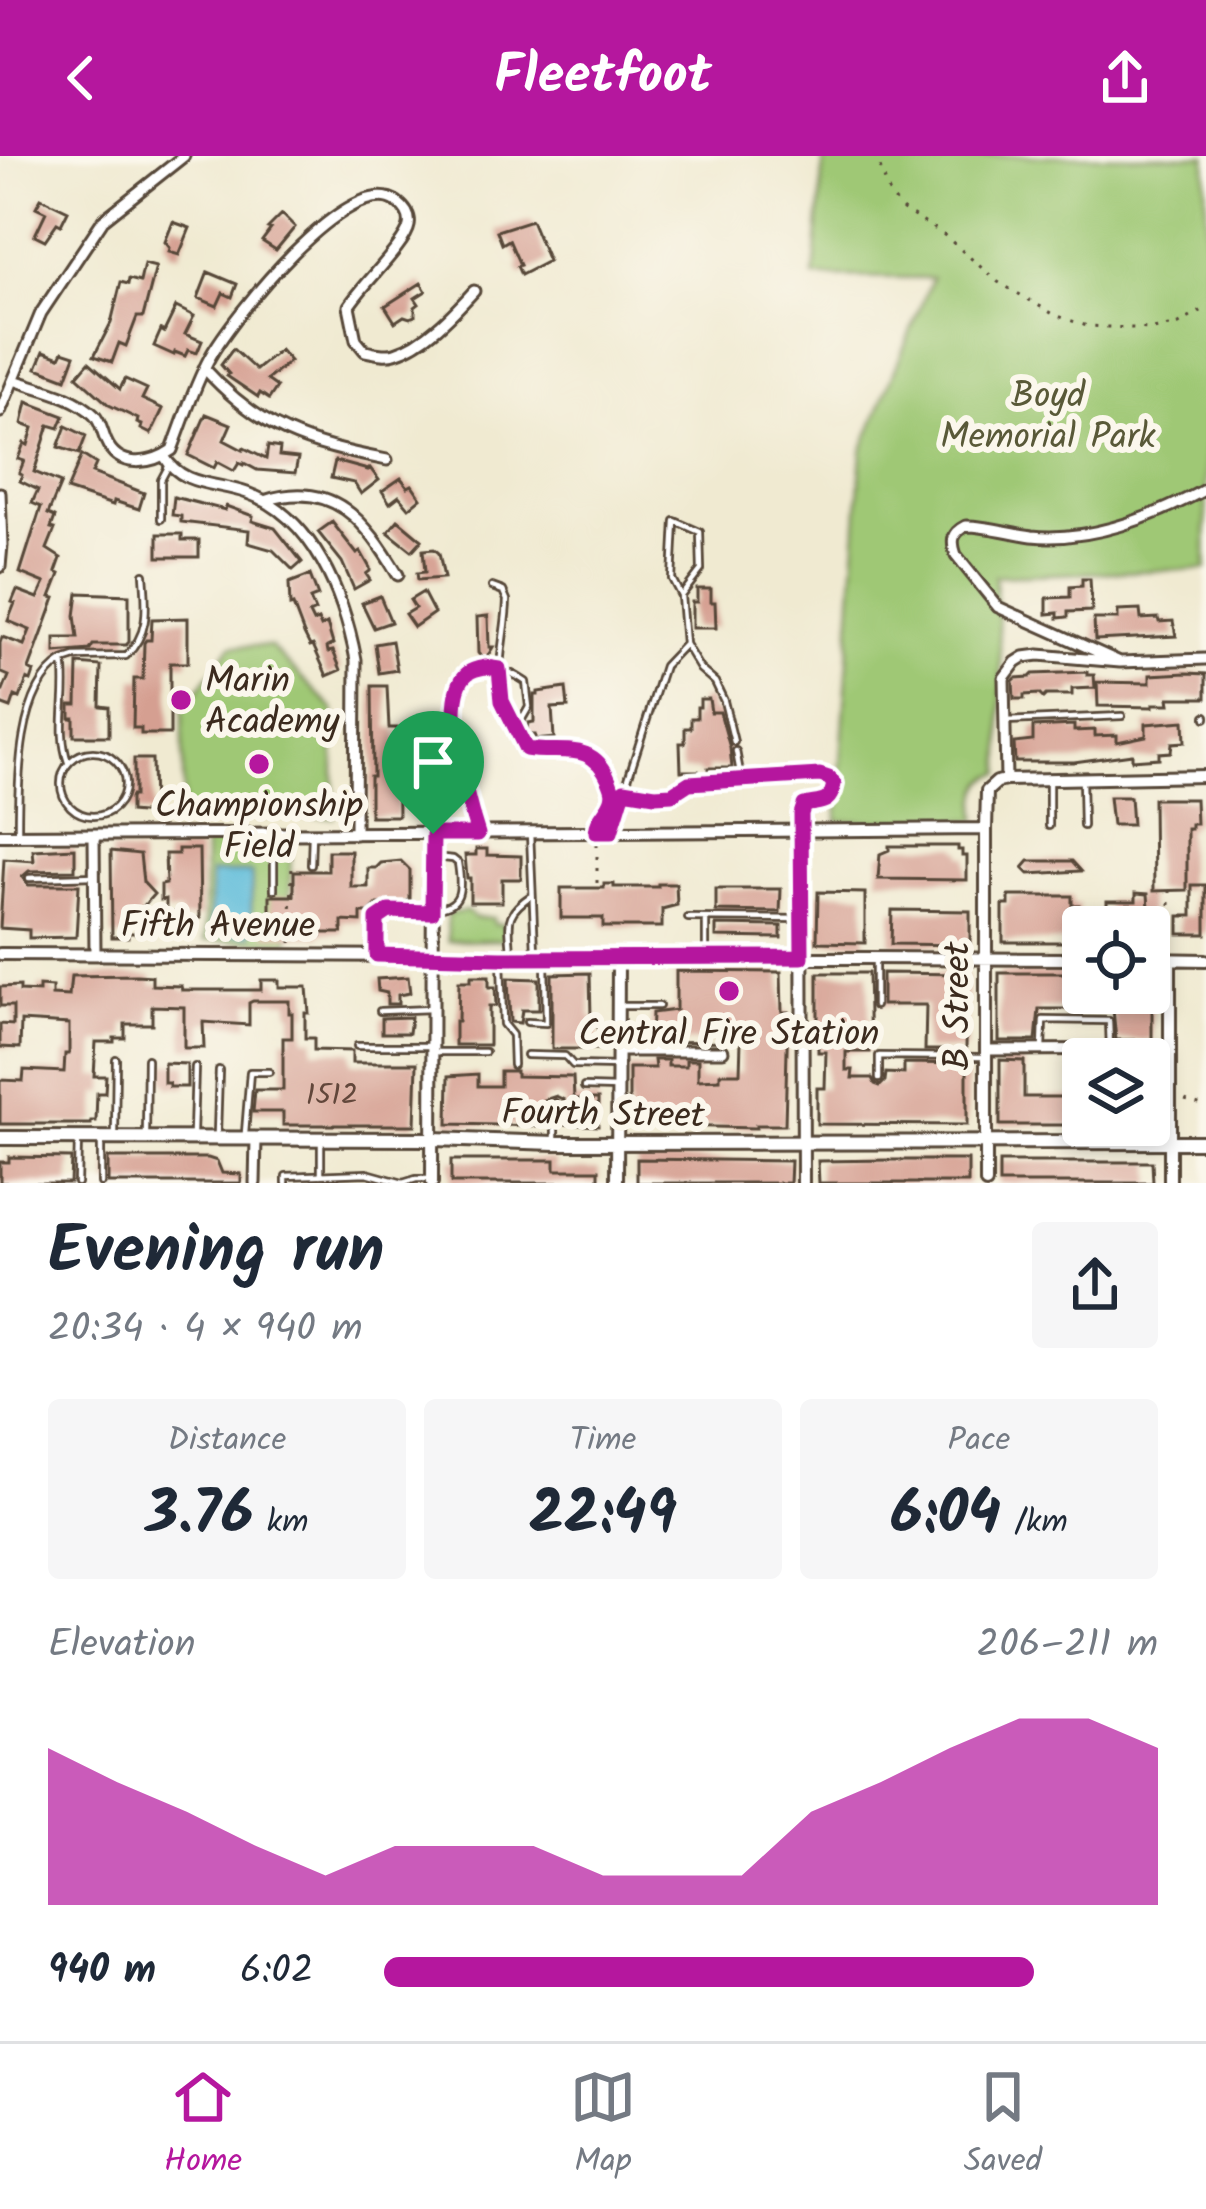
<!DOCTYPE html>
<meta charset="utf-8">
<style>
:root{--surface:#fff;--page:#f6f6f7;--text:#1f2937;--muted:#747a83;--line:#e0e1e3;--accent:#b5179e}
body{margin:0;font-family:Kalam,sans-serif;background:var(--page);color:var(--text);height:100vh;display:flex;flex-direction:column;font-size:45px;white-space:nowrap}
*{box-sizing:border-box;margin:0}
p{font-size:39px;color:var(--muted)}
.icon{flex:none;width:66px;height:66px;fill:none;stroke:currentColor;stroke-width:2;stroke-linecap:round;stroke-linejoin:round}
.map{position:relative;height:1027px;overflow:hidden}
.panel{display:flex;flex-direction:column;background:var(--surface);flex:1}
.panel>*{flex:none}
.fabs{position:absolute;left:1062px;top:750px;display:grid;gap:24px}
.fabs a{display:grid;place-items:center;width:108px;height:108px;border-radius:12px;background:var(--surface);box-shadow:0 6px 18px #0003;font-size:60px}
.pin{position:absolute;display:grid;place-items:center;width:102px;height:102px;color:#fff;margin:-123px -51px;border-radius:50% 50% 50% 0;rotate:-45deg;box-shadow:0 0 12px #0007}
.pin .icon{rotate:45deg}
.round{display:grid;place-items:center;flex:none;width:126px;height:126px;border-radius:12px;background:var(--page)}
.summary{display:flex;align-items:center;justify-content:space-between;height:204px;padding:0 48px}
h1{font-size:66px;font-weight:700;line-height:90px}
.stats{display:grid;grid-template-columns:repeat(3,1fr);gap:18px;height:204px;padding:12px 48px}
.stats div{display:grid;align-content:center;border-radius:12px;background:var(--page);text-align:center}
.stats b{font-size:60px;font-weight:700}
.stats small{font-size:33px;font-weight:400}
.stats p{font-size:33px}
.chart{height:336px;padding:24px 48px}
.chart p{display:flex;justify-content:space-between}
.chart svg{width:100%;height:216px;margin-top:12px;fill:var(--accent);opacity:.7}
ul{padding:0 48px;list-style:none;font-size:39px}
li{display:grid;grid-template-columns:192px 144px 1fr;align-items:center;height:90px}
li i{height:30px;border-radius:15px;background:var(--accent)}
header{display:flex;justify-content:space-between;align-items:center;height:156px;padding:0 48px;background:var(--accent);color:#fff;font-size:54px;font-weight:700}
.tab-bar{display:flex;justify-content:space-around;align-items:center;height:168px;border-top:3px solid var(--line);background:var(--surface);font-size:33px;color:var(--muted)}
.tab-bar a{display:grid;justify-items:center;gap:6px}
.tab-bar .selected{color:var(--accent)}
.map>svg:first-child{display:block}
.green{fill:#9fc874;stroke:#6d7949;stroke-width:3}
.water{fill:#5bbbd9;stroke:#4b727c;stroke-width:3}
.building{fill:#d59f91}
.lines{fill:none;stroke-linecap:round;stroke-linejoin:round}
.service-casing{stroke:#564739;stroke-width:10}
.minor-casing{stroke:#564739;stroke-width:15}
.tertiary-casing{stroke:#564739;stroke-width:16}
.secondary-casing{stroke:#564739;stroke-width:18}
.path{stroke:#564739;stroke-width:3;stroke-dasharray:3 9;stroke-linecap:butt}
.service{stroke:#fff;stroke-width:4.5}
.minor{stroke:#fff;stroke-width:9}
.tertiary{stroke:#fff;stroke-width:10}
.secondary{stroke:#fff;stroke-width:12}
.route-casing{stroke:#fff;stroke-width:24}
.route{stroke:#b5179e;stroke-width:15}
.poi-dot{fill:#b5179e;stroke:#fbf7ec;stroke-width:4.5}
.labels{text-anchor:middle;stroke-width:12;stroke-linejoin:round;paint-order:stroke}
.number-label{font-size:30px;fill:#62473b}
.park-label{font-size:36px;fill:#595938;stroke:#fbf7ec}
.poi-label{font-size:36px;fill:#3b2a1e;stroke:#fbf7ec}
.street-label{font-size:36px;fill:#3b2a1e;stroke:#fbf7ec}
</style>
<header><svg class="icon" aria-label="back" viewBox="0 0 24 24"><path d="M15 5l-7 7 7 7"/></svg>Fleetfoot<svg class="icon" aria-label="share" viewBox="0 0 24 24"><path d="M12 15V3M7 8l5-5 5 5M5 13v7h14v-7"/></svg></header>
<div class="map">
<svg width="1206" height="1027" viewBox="0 0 1206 1027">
<rect width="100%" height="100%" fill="#fbf7ec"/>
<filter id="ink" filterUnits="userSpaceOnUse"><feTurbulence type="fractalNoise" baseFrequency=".00833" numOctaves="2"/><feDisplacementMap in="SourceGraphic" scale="24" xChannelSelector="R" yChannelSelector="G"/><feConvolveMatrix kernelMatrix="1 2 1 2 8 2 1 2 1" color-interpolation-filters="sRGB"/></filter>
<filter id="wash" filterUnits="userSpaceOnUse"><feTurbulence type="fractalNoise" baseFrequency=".004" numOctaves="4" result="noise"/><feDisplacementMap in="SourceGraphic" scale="48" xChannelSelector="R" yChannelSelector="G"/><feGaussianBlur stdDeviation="2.7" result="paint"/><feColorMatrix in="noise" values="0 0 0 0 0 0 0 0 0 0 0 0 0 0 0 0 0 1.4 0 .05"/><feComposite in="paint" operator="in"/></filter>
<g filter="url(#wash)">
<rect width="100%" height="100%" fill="#f0ead1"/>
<path class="green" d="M824,0H1206V413L995,420L1001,505L1002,617C976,623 977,641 977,664L837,665L862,295L932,122L814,121Z
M231,490H270L334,554V661H183V554Z
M291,685L289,786L204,785L205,686Z
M466,755L475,762H493V768H504V784L448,785L447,758Z"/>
<path class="water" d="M211,717H252L251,779H210Z"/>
<g id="blocks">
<path class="building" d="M41,42L68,55L61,69L57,67L45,84L35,79L46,56L36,51Z
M282,58L295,71L276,94L262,85L271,73L268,72Z
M531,64L548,105L521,119L517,110L520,109L509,84L502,88L497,75Z
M173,66L190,72L179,99L169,96L170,92L165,86Z
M144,108L156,111L143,161H137L126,190L119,187L112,206L94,200L111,167L121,126L128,128L129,123L140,126Z
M208,116L237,128L232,141L223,137L217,150L198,142Z
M421,127L426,135L415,142L419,148L415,151V160L410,162L404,160L395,166L385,150Z
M176,151L194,160L185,178L202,185L197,197L188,194L185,200L175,196L174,199L154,190L161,174L164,176Z
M233,193L256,214L280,194L290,205L267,224L277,231L269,243L260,237L258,241L227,220L229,218L221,209Z
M44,195L60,201L63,195L75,199L66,223L37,212Z
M89,206L120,233L125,223L147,233L142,243L163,253L151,278L141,273L142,269L137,267L138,263L109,249L77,220Z
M27,246L64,260L59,272L49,269L34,316L61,327L48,358L55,361L51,372L55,373L47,393L61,402L56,416L60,418L51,441L55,442L29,513L34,516L31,525L27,523L20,542L15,540L11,552L0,548V534L3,535L9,520L0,516V487L2,481L24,489L30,474L8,465L15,447L12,446L17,434L38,442L45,427L20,417L41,351L32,347L38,334L20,325L22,319L19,317L24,305L18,303L24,287L28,289L33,272L22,268Z
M206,258L231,268L224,284L243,294L244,292L266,303L268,290L280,292L279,300L298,302L295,317L257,314L244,307L243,309L239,307L234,315L217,306L214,312L188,299Z
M66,270L86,280L79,298L58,291Z
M82,299L96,308L92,317L144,337L139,353L114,345L113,349L67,334Z
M335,305L368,314L370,312L379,324L361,338L354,327L331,322Z
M401,322L408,331L412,329L421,342L409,352L399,340L390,347L382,335Z
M174,341L225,354L226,350L253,360L252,365L275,372L302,406L293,414L273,394L248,387L249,374L181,366V360L172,359Z
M398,364L422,384L412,395L388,376Z
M332,366L357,398L361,396L370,412V415L366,418L370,424L354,433L342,406L318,376Z
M158,378H182V384H199V401H158Z
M434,393L439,397L444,422L418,424L417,417L425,416L423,394Z
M310,419L318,440L310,443L315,455L309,458L313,466L318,464L321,471L327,468L333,488L327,491L328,496L333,495L341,514L327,520L313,489L310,490L304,478L293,449L290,450L289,427Z
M1082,423H1090L1092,455L1068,456V461L1058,462V457L1047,458V442L1070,441V431L1082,430Z
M697,433H711V446H715L716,472H692V446H697Z
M423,436L434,457L414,471L405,458L415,452L410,444Z
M78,437L129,439V486L126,489H93L90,494L55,497V482H78L75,460Z
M380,440L391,466L374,472L362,447Z
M1140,454L1141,463L1158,462L1159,466L1173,465L1176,480L1095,484L1094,463H1118V455Z
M488,460L489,491H493L487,501L482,502L478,497L477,461Z
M188,462V507H170V578H141V572H133L134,523H143L144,487L146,484H151L152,463Z
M392,485L397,514L379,517L375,488Z
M78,508L101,510L100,550L109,551V580H74V562H70V549H77Z
M1087,516V519H1094L1095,532L1072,533V539H1046L1043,542L1039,538L1024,539V543H1014L1013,525L1016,522L1030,521L1033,518Z
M1187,517L1206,518V542H1169L1170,548H1153V551L1098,550L1097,526L1150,527V519Z
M372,530H387L389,572H397L398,660H370V620H373Z
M566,532L568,551L552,552L554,582L535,584V579H526L528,567L534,566V539H538V536Z
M700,543H709L711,556H720L730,592L732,612H708V619H698V615H681L680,587H685V572H691V562H697V551H700Z
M1184,565L1185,586L1172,587L1171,596L1159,597V602L1132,604V598L1074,606H1015L1014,587L1033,585V571L1074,569V575L1095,574V580L1117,579V586L1146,580V568Z
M134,603H152L153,658L130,656V643L131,640H134Z
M1109,641H1130L1132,669H1112Z
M1153,643H1195L1196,668H1191V673H1187V734L1154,735Z
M889,690H958V694H962V700H967V724L878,723L880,698L889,694Z
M75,692V714L29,715L22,721L28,729H79L76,781L29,782V774L0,772L4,703L34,705L33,694Z
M178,693H199L200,762L180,763V756L166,757V743L161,744V729L166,728L165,698H178Z
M476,693H487V699L521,700V723H502V746H470V722H467L465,699H476Z
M111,695L140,698L143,726L154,738L140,754L141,777H128V781H112Z
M328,695H351V731H368V712H376L381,707L401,705L410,714V743L404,748H378L369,757H361V766L342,765V777H321V780H265V762H270V740H294V715H328Z
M1029,705H1072L1081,715L1029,718L1023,712Z
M604,728H614V731H658V728H676L677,749L662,753V771H603V762H561V732H604Z
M1192,729H1206V778H1179V760H1192Z
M716,733H781L780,756L716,755Z
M818,736L865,737V787L817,786Z
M1136,737L1148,738L1150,766H1148L1147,771L1111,770V758H1107V745H1136Z
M1009,740H1072V749H1079V786H1003V749H1009Z
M892,754L970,755V789L891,788Z
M716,769L781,770V782L716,781Z
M676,815L781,816L782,856H788L785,969H756V972L629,969V912H655L654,904H668V910H686V904H698V924L720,923V917H740L741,885L651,886L652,857L676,854Z
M590,817L591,862H598V893H552V818Z
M818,817H868L870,896H846V914H853L852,922H872L875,928L880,930L885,925L886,917L904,918V907L967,908V969L817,968V932H825L826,896H818Z
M882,817L967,818L966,894H925L926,849H882Z
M999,817H1083V837H1152V884H1116L1113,853H1039L1036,885H999Z
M136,819L152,820V829L181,830L182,834H261V824H279V831H307L309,857H305V882H314V894L352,895V907H417L415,969H283V956H253L255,934H283V882H292V857H289V845H253L249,847V869L203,866L204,892H184V851L152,850V868H125V882H114V886H96L94,920H106L105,937H97L96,965H91V968H0V924L23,925L24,914L64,916L65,898H69V868L21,865L20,892L0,891V868L13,869V850H0V831L20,830V835L39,836V830L52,831V839L69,840L71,820Z
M471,820H489V831H495L496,850H489V889H455V865H458L459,825H471Z
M408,821L410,837L398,839V848H387V837L378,835L377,823Z
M508,822L539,823V854H522L520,867L510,866Z
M411,861L409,877H382V862Z
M1000,904L1024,905V941H1083V969H1000Z
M164,907L187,908V931H169V927H164Z
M500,915H516V920L573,921L574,943H598V970L564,968V944L556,940L544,944L543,970L448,968L449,920L478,918V930H500Z
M9,1001L71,1002L70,1027H0V1006H9Z
M108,1002H208L217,1005L222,1017L241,1018V1027H108Z
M637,1003L791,1005L790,1027H637Z
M451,1004H555V1014H599V1027H451Z
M891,1004H968V1027H819L818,1005Z
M999,1006H1152L1153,1027H999Z"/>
</g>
</g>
<g filter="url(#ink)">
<use href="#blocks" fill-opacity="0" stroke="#564739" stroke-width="3"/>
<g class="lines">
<g class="service-casing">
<path id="service" d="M161,363V324L169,309
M492,431L503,435L507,444C506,488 486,534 517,572
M685,488L700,513L715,526L724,545L734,586
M63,505L75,501L126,500C151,476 146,450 144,418
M1206,560V562
M1005,565L1122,560
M736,595L741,622
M61 628a32 32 0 1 1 64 0a32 32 0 1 1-64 0Z
M1082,623L1083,670
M624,634L655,639L672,637L689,627L820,619L829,622L834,628C830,649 822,644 804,649L801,658L802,675
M1049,670V624
M477,673C466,642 433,520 481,512C497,510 513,517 526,526L529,551L517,572L520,584L527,593C556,598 592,586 607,620C610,626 613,632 612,639C611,653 598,660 596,675
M611,676L664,510L685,488L681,440L672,423L675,365L700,376L701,414L681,440
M530,677L535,796
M18,680C18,630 16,533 63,505C69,539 56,572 68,606
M311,709L312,679
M29,722L94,720
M274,734V679
M432,752C463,752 462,733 458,707L453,703L434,701
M688,762L802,763
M511,800C510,767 502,759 532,739
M706,801V765
M501,802L503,868L512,879L513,909
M617,850H659
M875,850V802
M380,855L432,853
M527,866L546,867L545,802
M357,890H432
M1042,893L1043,864L1109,865L1110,893
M432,896H485
M527,899L565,900L573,909L618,910
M879,923V900L981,901
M584,931L617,932
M555,947V982
M115,977L116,903
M146,977L147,903
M193,977L195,911
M217,977L219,914
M245,977L250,916H269
M321,983V1019
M77,1027L78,982
M101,1027V982
M286,1027V1020L367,1017L403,1027L416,1023H427"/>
</g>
<g class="minor-casing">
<path id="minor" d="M204,212C261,275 306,288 387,304
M14,224C39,233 74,239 94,259C101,266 102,276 106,285C118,313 150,309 172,294C184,263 194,230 210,201C231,163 349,13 397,46C405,52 411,60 409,70C406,88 362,129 349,150L356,184L365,195C375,197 385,200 395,197C425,188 453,158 474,135
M0,256L41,157L103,64L184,0
M164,300C182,331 217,326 247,337C314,361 344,440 356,504L355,678
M0,337L2,389L0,411
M264,345C334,322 366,366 398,419
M1120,506L998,451L956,399C951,385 952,377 966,370C988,370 1010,377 1032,380C1091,386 1156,360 1206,333
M1006,624L1004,522L1016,506L1024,501L1039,499L1120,506L1206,503
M94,679L95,798
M987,894L1170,893
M618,895H723
M255,1027L256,983"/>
</g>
<g class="tertiary-casing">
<path id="tertiary" d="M986,673V1027
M802,675L803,1027
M611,676L986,673L987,635L997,626L1006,624L1206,620
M0,679L596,676
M0,798L1083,803
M1149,803L1206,804
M432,1027L433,678
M617,1027L618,801
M1170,1027V803"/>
</g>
<g class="secondary-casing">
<path id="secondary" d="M0,982L433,983L556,987L1206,986"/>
</g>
<path class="path" d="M876,0L890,39L903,54L943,78L998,126L1055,159L1087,170L1153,173L1179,168L1206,152
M597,688V729
M1170,734V749
M291,787L292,689
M377,787V763L389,755L425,756
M1185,944L1206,950"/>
<use href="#service" class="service"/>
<use href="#minor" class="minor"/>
<use href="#tertiary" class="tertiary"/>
<use href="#secondary" class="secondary"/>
</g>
</g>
<g class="lines" filter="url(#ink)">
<g class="route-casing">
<path id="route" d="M486,511L499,513L502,545L526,593C561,599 592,583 609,624C612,632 614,635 612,643C608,656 597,661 596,676H611L624,634L655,639L672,638L689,627L820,619L829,622L834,628C830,649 822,645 804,649L801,658L802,801L501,802L377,799V763L389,755L432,756L433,678H478C468,647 438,540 468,517C473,513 480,512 486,511Z"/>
</g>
<use href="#route" class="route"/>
</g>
<g class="poi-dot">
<circle cx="181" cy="544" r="12"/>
<circle cx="259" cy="608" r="12"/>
<circle cx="729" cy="835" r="12"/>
</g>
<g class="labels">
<g class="number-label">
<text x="332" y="948">1512</text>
</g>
<g class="park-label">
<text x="1048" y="251">Boyd<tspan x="1048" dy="41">Memorial Park</tspan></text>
</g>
<g class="poi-label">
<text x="205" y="536" text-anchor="start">Marin<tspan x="205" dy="41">Academy</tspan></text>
<text x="259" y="661">Championship<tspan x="259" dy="41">Field</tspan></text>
<text x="729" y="889">Central Fire Station</text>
</g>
<g class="street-label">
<text x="218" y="781">Fifth Avenue</text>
<text transform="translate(956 850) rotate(-90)" y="13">B Street</text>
<text transform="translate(603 956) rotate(1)" y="13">Fourth Street</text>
</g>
</g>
</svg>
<div class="fabs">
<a><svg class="icon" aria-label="locate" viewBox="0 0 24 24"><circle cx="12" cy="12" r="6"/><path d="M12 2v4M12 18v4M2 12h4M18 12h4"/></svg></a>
<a><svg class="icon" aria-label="layers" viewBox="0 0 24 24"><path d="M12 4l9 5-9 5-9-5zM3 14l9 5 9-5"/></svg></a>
</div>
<div class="pin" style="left:433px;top:678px;background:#1e9e55"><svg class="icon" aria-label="arrive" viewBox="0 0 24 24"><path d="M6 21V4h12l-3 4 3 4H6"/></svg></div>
</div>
<section class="panel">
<div class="summary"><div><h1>Evening run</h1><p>20:34 · 4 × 940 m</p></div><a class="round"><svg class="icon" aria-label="share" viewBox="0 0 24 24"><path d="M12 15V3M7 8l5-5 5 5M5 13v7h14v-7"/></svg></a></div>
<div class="stats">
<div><p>Distance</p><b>3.76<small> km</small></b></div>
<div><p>Time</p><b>22:49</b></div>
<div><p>Pace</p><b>6:04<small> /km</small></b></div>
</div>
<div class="chart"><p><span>Elevation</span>206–211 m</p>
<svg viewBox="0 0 160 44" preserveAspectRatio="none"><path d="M0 44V12L10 19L20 25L30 32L40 38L50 32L60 32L70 32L80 38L90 38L100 38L110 25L120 19L130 12L140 6L150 6L160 12V44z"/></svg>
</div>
<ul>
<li><b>940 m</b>6:02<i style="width:84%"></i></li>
</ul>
</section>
<nav class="tab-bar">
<a class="selected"><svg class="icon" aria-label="home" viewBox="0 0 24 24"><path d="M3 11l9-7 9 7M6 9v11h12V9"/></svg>Home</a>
<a><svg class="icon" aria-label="map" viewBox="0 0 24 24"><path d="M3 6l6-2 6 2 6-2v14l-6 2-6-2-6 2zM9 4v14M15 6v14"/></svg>Map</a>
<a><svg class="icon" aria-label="saved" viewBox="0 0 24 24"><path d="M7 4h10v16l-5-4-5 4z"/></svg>Saved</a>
</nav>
